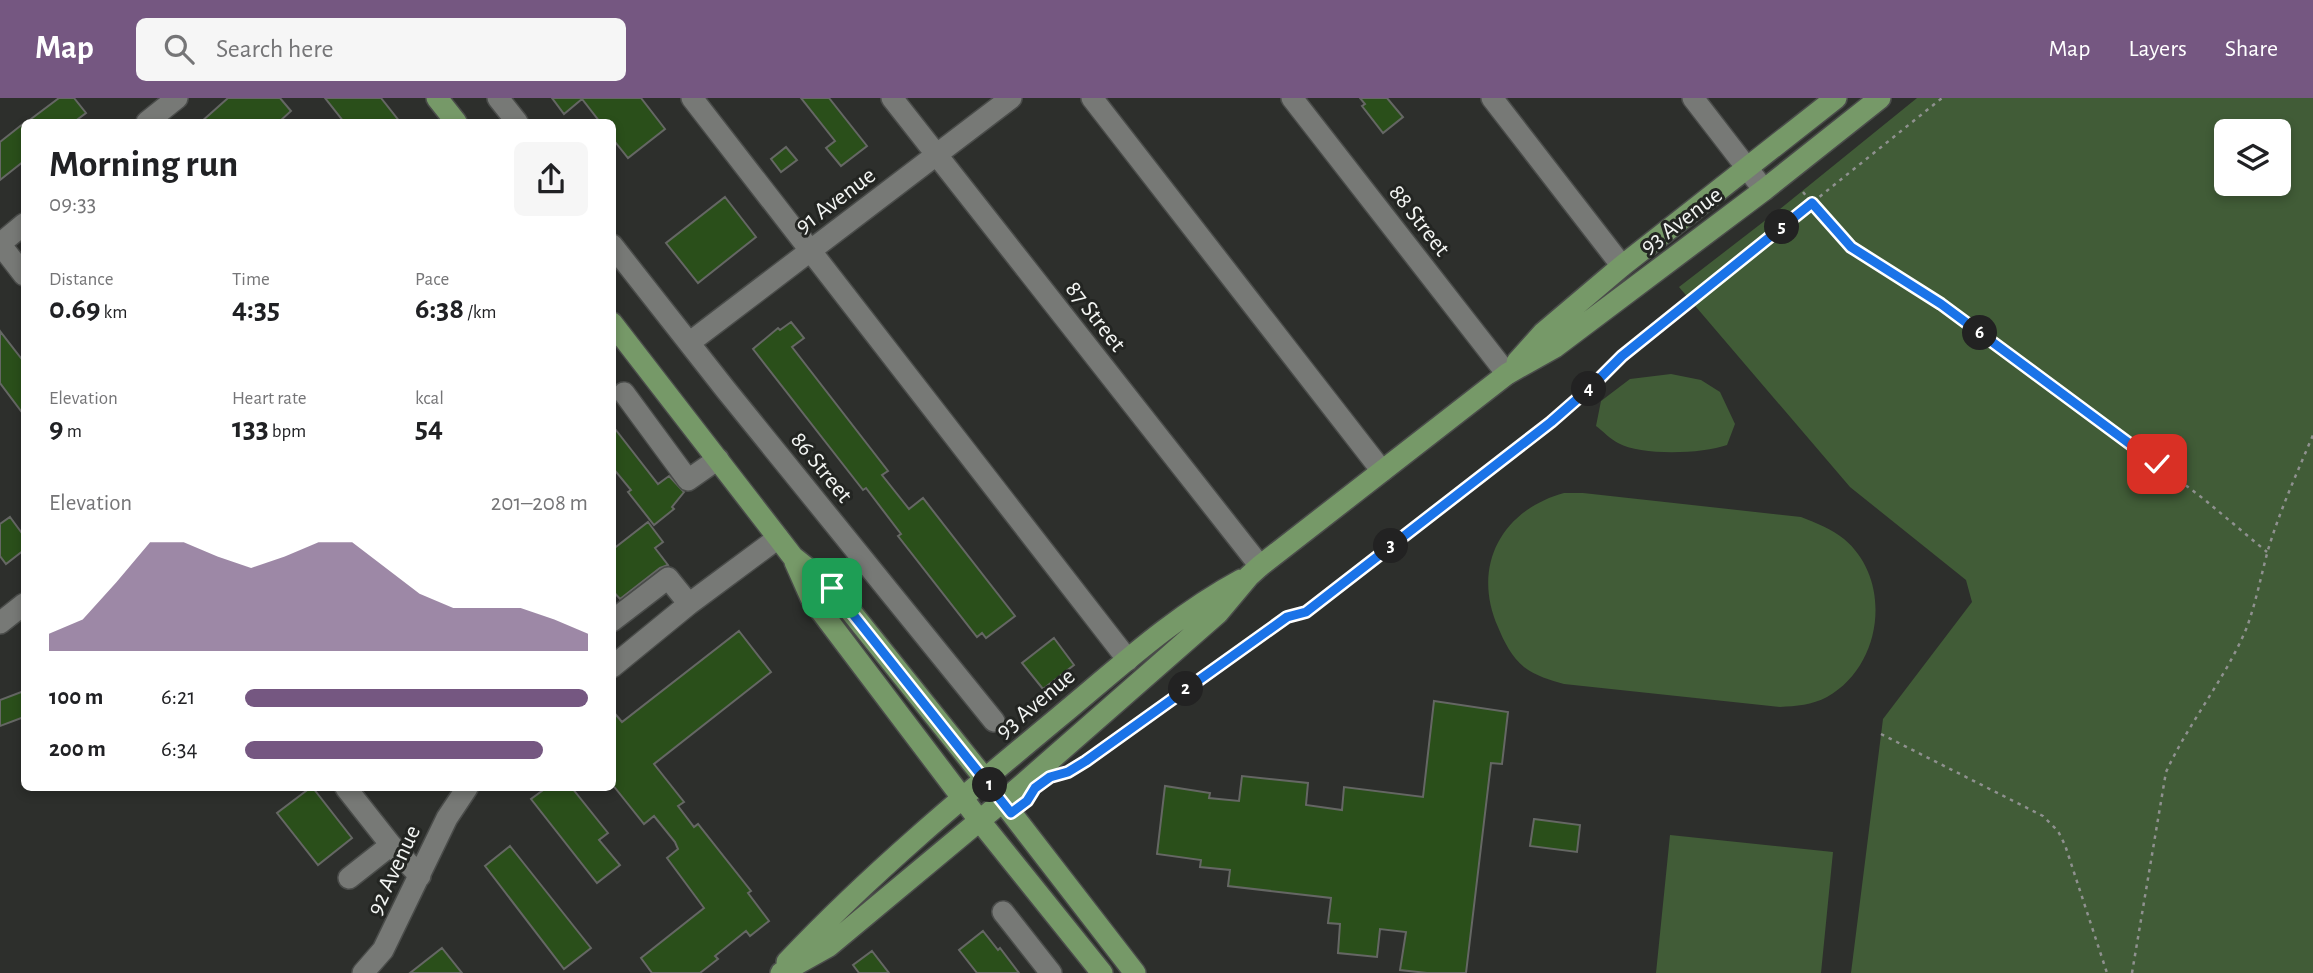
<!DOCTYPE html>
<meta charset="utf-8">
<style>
:root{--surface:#fff;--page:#f6f6f6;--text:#202124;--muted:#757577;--accent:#755781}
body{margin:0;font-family:"Alegreya Sans",sans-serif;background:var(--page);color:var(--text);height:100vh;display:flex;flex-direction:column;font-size:26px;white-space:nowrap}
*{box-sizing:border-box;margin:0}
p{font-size:23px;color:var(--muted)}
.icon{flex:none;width:38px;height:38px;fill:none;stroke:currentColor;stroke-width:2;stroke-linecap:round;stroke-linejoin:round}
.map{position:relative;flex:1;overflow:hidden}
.panel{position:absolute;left:21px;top:21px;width:595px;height:672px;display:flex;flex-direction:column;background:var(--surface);border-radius:10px;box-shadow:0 4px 10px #0003}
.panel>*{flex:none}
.controls{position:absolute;left:2214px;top:21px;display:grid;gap:14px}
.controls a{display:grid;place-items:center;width:77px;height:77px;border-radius:10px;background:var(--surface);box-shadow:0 4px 10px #0003;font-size:35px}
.pin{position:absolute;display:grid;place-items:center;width:60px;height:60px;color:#fff;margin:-30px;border-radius:14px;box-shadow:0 4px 10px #0006}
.km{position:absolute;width:35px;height:35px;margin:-18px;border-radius:50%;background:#222;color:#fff;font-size:19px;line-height:35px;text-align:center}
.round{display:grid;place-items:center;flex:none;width:74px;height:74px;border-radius:10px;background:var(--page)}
.headline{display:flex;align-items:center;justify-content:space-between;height:119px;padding:0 28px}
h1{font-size:38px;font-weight:600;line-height:52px}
.metrics{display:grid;grid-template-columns:repeat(3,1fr);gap:10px;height:119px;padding:7px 28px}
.metrics div{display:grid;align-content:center}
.metrics b{font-size:30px;font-weight:600}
.metrics small{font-size:19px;font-weight:400}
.metrics p{font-size:19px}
.chart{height:196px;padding:14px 28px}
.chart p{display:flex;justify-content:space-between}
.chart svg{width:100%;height:126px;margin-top:7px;fill:var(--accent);opacity:.7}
ul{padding:0 28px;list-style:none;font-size:23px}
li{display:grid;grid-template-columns:112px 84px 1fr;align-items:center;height:52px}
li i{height:18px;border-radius:9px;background:var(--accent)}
header{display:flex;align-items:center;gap:42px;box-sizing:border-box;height:98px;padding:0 35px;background:var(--accent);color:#fff}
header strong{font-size:33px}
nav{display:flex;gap:38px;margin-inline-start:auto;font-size:24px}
.search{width:490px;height:63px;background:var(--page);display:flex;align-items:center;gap:18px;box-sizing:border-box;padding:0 24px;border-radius:10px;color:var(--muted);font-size:26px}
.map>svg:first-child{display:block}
.green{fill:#415c37;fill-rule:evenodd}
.building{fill:#2a4f1a;stroke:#656764;stroke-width:2}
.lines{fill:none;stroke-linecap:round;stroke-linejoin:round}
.minor-casing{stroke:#4a4c4a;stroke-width:24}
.major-casing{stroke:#4a4c4a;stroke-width:24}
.path{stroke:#8f918f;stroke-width:2.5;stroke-dasharray:3.5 5;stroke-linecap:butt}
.minor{stroke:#777976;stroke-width:21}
.major{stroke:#769968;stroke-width:21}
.route-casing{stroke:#fff;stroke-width:14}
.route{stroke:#1a73e8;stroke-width:9}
.labels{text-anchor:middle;stroke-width:6;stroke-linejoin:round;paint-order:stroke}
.street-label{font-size:24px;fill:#f3f5f3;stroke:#232522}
</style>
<header>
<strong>Map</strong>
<div class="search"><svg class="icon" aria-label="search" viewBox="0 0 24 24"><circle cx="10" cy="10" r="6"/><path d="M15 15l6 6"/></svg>Search here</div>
<nav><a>Map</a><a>Layers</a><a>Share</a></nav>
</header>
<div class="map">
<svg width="2313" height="875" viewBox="0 0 2313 875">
<rect width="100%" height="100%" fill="#2d2f2c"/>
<path class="green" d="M1917,0H2313V875H1851L1883,621L1972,504L1966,482L1850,389L1679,189L1780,111ZM2226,33H2278V86H2226Z
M1671,276L1701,282L1720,294L1735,326L1727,347C1702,356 1641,358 1618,345C1610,341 1603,333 1596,328L1601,303L1630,281Z
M1564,395H1583L1801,419C1816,425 1832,431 1844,441C1893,482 1883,568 1827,599C1812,607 1796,608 1780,609L1564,586C1550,582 1536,578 1524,569C1512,559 1504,544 1498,529C1471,468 1502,412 1564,395Z
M1670,737L1833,754L1821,875H1656Z"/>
<path class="building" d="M59,0H74L86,15L74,24H27Z
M228,0H280L291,13L279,24H201Z
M325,0H381L400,24H344Z
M552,0H641L665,31L628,60L612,40V24H600L582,1L564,16Z
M801,0H829L867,48L841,68L826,50L835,43Z
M1360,0H1387L1403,19L1383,35L1362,8L1365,6Z
M24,25V63L0,82V44Z
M786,49L797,62L781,74L771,61Z
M725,99L756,139L698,185L666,145Z
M791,224L804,240L792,249L888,373L882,377L909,411L923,400L1015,518L986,540L982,535L977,539L898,438L901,436L866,390L863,392L753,251L778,230L780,232Z
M0,233L24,264V317L0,285Z
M612,327L658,386L669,378L684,394L672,409L674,411L654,427L628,394L631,392L612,369Z
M10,419L24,438V452L6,466L0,458V426Z
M648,424L663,444L655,450L668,467L660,470L620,501L612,492V452Z
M739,533L771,574L654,666L684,704L678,708L694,729L698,726L751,793L748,795L769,823L750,838L746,833L715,858L718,861L700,875H652L641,860L704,810L667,760L678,751L675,744L654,718L644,726L612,686V612L622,624Z
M1054,540L1074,567L1043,591L1022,565Z
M24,593V619L0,628V602Z
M1434,603L1508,614L1502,666L1491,665L1466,875H1427L1400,872L1406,834L1380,831L1377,859L1338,855L1340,826L1328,825L1331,800L1228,788L1230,772L1200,769L1201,762L1157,756L1165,688L1210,695L1209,700L1239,703L1242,678L1308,685L1306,707L1342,712L1344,689L1423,699Z
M310,690H313L352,740L318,767L277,715Z
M546,690H572L608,735L599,742L620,767L597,785L531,701Z
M1534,721L1580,727L1577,754L1530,748Z
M510,748L591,850L564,871L485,768Z
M983,833L998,852L1000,850L1019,875H977L959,852Z
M442,850L462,875H410Z
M872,853L889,875H859L853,867Z"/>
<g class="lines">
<g class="minor-casing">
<path id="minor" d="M498,0L517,24
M692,0L1128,562
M892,0L1260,468
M1092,0L1382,373
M1292,0L1507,276
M1492,0L1622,168
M1693,0L1764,92
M147,24L177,0
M0,146L24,177
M0,146L24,126
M612,147L726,292L994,623
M689,245L1011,0
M624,295L688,382L718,361
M612,523L668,480L689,506
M0,525L24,506
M612,569L689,506L778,440
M346,690L391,747L420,778
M349,780L391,747
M1003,814L1051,875
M363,875L383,852L447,720L467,690"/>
</g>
<g class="major-casing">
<path id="major" d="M437,0L456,24
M612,225L793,459L832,490L985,681L1135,875
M1517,264L1543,235L1622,168L1836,0
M795,464L811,500L979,722L1102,875
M787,864C871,775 965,697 1059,619C1117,571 1174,518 1241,482
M781,875L829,848L1015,693L1218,515L1249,478L1260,468L1507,276L1555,249L1764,92L1880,0"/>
</g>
<path class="path" d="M1803,94L1835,134L1851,149L1941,206L2109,329L2205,402L2267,454
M1881,636L2043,718L2058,733L2065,747L2107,875
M1065,675L1086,663L1287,519L1306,514L1551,324L1591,289L1622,258L1942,0
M2132,875L2166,674C2189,624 2226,580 2247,529C2256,504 2261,478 2268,452C2280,412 2297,375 2313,337"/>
<use href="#minor" class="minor"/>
<use href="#major" class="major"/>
</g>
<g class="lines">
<g class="route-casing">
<path id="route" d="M832,490L1011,715L1027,703L1035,690L1050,679L1068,674L1086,663L1287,519L1306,514L1551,324L1591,289L1622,258L1812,105L1851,149L1941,206L2157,366"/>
</g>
<use href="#route" class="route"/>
</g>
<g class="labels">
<g class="street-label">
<text transform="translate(835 102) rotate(-37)" y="8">91 Avenue</text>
<text transform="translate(1420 122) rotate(52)" y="8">88 Street</text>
<text transform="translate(1681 122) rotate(-37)" y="8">93 Avenue</text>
<text transform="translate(1096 218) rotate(52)" y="8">87 Street</text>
<text transform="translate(822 369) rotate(51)" y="8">86 Street</text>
<text transform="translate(1035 605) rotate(-40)" y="8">93 Avenue</text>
<text transform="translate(393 772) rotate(-65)" y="8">92 Avenue</text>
</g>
</g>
</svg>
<div class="controls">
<a><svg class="icon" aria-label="layers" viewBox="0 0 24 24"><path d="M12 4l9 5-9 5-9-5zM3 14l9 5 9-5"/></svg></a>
</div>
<div class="pin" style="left:832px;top:490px;background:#1e9e55"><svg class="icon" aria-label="arrive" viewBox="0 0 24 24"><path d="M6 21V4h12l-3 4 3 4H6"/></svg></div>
<div class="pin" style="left:2157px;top:366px;background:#d93025"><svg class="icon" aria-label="check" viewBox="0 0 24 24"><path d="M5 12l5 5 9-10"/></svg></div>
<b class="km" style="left:990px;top:687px">1</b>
<b class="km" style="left:1186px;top:591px">2</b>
<b class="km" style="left:1391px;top:448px">3</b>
<b class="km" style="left:1589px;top:291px">4</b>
<b class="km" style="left:1782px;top:129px">5</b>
<b class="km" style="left:1980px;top:235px">6</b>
<section class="panel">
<div class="headline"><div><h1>Morning run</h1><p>09:33</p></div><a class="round"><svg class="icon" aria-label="share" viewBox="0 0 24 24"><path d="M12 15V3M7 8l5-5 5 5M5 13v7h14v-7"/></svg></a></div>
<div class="metrics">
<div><p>Distance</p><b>0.69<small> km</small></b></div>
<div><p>Time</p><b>4:35</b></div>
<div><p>Pace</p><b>6:38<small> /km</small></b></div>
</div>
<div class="metrics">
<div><p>Elevation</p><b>9<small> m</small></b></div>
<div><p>Heart rate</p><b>133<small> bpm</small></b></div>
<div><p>kcal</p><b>54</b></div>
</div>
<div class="chart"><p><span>Elevation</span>201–208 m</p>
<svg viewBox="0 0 160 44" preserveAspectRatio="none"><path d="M0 44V38L10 33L20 20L30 6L40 6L50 11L60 15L70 11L80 6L90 6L100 15L110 24L120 29L130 29L140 29L150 33L160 38V44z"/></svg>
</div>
<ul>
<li><b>100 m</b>6:21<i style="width:100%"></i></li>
<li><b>200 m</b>6:34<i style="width:87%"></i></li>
</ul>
</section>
</div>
